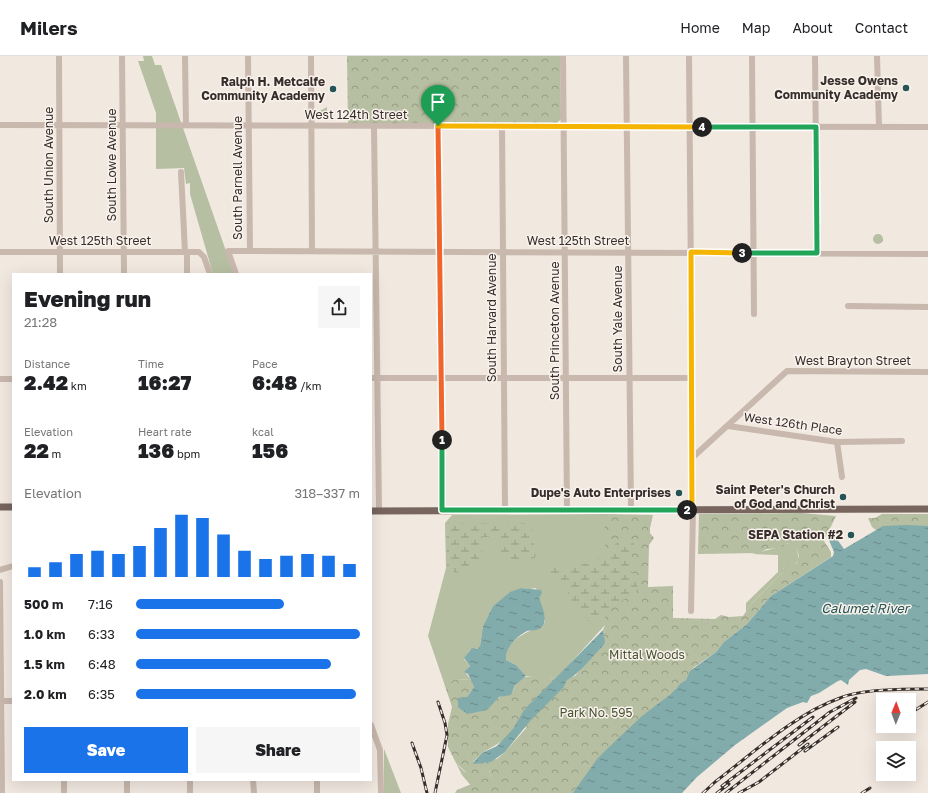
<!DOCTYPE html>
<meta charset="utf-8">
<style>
:root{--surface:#fff;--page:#f6f6f6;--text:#202124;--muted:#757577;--line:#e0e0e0;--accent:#1a73e8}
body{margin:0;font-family:"Golos Text",sans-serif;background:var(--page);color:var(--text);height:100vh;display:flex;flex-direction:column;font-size:15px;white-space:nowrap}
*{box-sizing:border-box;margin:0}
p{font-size:13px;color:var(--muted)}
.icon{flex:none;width:22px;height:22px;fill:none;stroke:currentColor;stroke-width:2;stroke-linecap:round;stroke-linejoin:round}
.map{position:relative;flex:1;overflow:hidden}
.drawer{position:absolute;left:12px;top:217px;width:360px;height:508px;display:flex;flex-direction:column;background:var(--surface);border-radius:0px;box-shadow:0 4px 16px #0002}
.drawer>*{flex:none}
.needle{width:26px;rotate:1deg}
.tools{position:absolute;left:876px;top:637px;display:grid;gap:8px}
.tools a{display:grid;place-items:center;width:40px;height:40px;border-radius:0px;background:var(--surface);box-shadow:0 4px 16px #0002;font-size:20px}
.pin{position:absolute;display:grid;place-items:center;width:34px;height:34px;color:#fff;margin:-41px -17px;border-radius:50% 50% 50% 0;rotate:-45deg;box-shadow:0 0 4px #0007}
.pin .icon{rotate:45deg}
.km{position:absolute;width:20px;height:20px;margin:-10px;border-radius:50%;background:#222;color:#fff;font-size:11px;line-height:20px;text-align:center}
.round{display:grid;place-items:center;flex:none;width:42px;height:42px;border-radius:0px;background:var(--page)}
.overview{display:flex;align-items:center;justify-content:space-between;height:68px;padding:0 12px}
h1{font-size:22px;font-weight:800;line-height:30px}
.stats{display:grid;grid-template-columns:repeat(3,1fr);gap:6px;height:68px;padding:4px 12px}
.stats div{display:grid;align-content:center}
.stats b{font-size:20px;font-weight:800}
.stats small{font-size:11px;font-weight:400}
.stats p{font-size:11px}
.chart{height:112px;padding:8px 12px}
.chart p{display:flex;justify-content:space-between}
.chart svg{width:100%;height:72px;margin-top:4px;stroke:var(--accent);stroke-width:6}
.cta{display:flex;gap:8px;margin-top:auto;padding:8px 12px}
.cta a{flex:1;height:46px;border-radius:0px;background:var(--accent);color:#fff;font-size:16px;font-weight:800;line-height:46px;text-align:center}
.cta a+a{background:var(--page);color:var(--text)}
ul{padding:0 12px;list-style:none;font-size:13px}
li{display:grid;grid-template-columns:64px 48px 1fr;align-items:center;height:30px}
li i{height:10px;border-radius:5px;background:var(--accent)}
header{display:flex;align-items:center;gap:24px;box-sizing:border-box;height:56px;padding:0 20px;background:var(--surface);border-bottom:1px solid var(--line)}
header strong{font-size:19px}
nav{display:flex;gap:22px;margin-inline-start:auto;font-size:14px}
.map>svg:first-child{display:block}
.grass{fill:#b6bfa1}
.forest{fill:url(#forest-crowns);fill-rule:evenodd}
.wetland{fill:url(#wetland-marsh)}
.water{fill:url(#water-ripples)}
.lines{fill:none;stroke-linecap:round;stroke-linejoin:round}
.minor{stroke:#c8b8ad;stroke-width:6}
.major{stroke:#77655e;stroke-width:7}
.rail-casing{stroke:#372e2b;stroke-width:3}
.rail{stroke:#f9f2ec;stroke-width:1.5;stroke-dasharray:4.5;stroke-linecap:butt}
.split-1-casing{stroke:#fff;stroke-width:8}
.split-2-casing{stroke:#fff;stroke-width:8}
.split-3-casing{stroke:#fff;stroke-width:8}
.split-4-casing{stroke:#fff;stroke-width:8}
.split-5-casing{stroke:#fff;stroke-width:8}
.split-1{stroke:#f0652b;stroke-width:5}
.split-2{stroke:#22a559;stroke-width:5}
.split-3{stroke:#f5b400;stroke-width:5}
.split-4{stroke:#22a559;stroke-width:5}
.split-5{stroke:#f5b400;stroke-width:5}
.poi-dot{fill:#245455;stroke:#f9f2ec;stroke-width:1.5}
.labels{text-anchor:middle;stroke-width:3;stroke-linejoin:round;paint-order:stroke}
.poi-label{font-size:12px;font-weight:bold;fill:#372e2b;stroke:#f9f2ec;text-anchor:end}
.street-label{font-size:12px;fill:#372e2b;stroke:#f9f2ec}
.park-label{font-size:12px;fill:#485331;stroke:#f9f2ec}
.water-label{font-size:13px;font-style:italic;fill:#245455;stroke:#f9f2ec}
</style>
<header>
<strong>Milers</strong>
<nav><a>Home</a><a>Map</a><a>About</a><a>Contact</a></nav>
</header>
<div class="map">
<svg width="928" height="737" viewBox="0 0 928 737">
<defs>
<pattern id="forest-crowns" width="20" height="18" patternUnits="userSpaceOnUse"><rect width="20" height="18" fill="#b6bfa1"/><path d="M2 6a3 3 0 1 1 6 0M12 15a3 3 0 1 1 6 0" fill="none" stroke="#959c83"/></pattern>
<pattern id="wetland-marsh" width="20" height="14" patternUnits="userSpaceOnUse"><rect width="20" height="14" fill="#b6bfa1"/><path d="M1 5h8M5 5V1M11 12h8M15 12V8" fill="none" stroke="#959c83"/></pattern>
<pattern id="water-ripples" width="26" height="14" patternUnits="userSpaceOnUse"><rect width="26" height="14" fill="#82abab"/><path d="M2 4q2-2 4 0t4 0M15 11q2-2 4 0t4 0" fill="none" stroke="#6b8c8b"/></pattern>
</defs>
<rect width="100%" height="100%" fill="#f1e8e0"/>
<path class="grass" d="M143,0H152L155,9H161L234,218H213L190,138V127L186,128L184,112L156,113V57L138,5H144Z
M605,458V569L556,623L526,620L516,609L506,604C505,580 532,577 545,566L536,532L529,533L521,532L508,538L493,550L483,570L480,590L479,592L470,594L464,603L470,610L465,616L471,624L456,623L451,625L442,621L428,580L446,512L445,467L452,459Z
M788,487L797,494L799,504L794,509H787L783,512V516L752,547L746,556V547L778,516V499L752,498L784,490Z
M384,693L401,737H384Z
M456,707C470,723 471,718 489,714L491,720L473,732L462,719Z"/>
<path class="forest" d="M347,0H560L561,63L557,67H348Z
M327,51V62H318V56Z
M873 183a5 5 0 1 1 10 0a5 5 0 1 1-10 0Z
M802,457L836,460L824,485L831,496V501L771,540L747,568L724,586L716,596L693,612L686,624L675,633L678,637L575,737H455L457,734L491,720L489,714L474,719L468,718L456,707L448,691V668L452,651L442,621H447L451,625L456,623L471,624L474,631L467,641L458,643H496L513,635C519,613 540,622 556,623L553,626L575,620L595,597L604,579L603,574L605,569V458L653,459L650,472V477L654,482L649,489L648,531L673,530V562L715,563L721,559L729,561L743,560L752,547L782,517L784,510L797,507L799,500L797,494L793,492L788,487L781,492L767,493L759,497L698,498L699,458ZM528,670L505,696L497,703L473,706L482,697Z
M882,458H928V470H887L876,474L872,471L868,462H875Z"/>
<path class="wetland" d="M450,465L462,467L467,470L473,467L506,468L518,466L530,469L532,474C529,483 538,492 535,502L507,506L499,503L497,491L501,487L500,483L497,481H483L479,487L483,499L488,501V504L473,508L472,512L460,514L456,517L447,511L446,470Z
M629,484H633L634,489L629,511L638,527L637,534L619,547L600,556L594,566L590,567L573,547L566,533L548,519L546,512L585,508L610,497L613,494V490L619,485Z"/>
<path class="water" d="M907,469L928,470V618L886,620L866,613L860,614L849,624L848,629L841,624L838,625L819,637L811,640L807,647L803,646L787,652L735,689L697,721L682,737H573L597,703L607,693L642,660L671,638L681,627L686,624L690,615L716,596L724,586L747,568L771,540L833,500L834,496L828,482L834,479L844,493L883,470Z
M521,532L541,534L542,537L539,542C542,550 550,567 539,573C535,575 531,574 527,575C517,580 505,591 506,604L516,609L526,620L515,629L511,639L499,641L487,654L467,658L458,651V642L467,641L474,631L468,618L464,616L470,610L464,602L472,592L477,593L480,590L483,570L493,550L510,536Z
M603,574L605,586L603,590C591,601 581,617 567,624L563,632L530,665L505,696L491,706L474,708L473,707L482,697L497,690L513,673L524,654Z"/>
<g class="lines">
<path class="minor" d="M59,0L60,218
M122,0L124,218
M185,0L186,69
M248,0L250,195
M311,0L312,195
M563,0L567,454
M626,0L631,454
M689,0L693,454L691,555
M752,0L754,258
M815,0L817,197
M877,0L879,71
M0,69L928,71
M374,70L379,454
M438,70L442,454
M502,70L505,454
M181,116L185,196
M0,196H199L204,201L210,218
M187,196V218
M236,218L228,195L928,198
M848,250L928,251
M371,322H692
M0,323H13
M728,370L837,386L902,385
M837,386L842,421
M692,402L787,315L928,316
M0,514L13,510
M0,526L2,737
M0,645H13
M371,669L380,694L381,737
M64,724V737
M127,724V737
M190,724V737
M253,724L254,737
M317,724V737"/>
<path class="major" d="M0,451H13
M371,455L928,453"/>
<g class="rail-casing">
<path id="rail" d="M909,658L928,646
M412,687L421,712L427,737
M799,689L855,646
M805,695L838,671
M722,730L813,661
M435,737L447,679L445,667L438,646
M703,737L715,726C753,697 795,658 840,642C861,633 904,633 928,633
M717,737L729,728
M726,737L830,656L856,642
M739,737L759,726L808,688
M862,737L870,732"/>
</g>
<use href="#rail" class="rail"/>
</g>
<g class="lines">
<g class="split-1-casing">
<path id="split-1" d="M438,70L442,384"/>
</g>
<g class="split-2-casing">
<path id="split-2" d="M442,384V454H687"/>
</g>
<g class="split-3-casing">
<path id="split-3" d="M687,454H692L691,196L742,197"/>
</g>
<g class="split-4-casing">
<path id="split-4" d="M702,71H816L817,197H742"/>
</g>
<g class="split-5-casing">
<path id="split-5" d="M438,70L702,71"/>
</g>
<use href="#split-1" class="split-1"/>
<use href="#split-2" class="split-2"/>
<use href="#split-3" class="split-3"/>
<use href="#split-4" class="split-4"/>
<use href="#split-5" class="split-5"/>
</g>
<g class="poi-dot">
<circle cx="906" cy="32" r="4"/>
<circle cx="333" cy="33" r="4"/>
<circle cx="679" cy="437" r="4"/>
<circle cx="843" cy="441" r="4"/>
<circle cx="851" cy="479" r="4"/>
</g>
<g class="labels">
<g class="poi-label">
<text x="898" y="29">Jesse Owens<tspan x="898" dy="14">Community Academy</tspan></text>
<text x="325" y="30">Ralph H. Metcalfe<tspan x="325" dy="14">Community Academy</tspan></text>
<text x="835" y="438">Saint Peter's Church<tspan x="835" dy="14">of God and Christ</tspan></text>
<text x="671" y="441">Dupe's Auto Enterprises</text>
<text x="843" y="483">SEPA Station #2</text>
</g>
<g class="street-label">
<text x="356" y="63">West 124th Street</text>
<text transform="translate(49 109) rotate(-90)" y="4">South Union Avenue</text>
<text transform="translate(112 109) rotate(-90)" y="4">South Lowe Avenue</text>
<text transform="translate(238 122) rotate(-90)" y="4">South Parnell Avenue</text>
<text x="100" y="189">West 125th Street</text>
<text x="578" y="189">West 125th Street</text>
<text transform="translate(492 262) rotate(-90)" y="4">South Harvard Avenue</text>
<text transform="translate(618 263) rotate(-90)" y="4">South Yale Avenue</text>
<text transform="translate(555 275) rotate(-90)" y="4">South Princeton Avenue</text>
<text x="853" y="309">West Brayton Street</text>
<text transform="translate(793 368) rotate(8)" y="4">West 126th Place</text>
</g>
<g class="park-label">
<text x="647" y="603">Mittal Woods</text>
<text x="596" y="661">Park No. 595</text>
</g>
<g class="water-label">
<text x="865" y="557">Calumet River</text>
</g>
</g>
</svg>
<div class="tools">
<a><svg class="needle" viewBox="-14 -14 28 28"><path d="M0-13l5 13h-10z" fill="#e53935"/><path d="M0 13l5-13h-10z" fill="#757577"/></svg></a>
<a><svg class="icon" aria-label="layers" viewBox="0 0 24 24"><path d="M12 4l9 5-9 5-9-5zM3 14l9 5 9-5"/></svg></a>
</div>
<div class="pin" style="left:438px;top:70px;background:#1e9e55"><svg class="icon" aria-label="arrive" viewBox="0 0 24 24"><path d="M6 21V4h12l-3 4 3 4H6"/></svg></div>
<b class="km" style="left:442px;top:384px">1</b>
<b class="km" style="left:687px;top:454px">2</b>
<b class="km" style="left:742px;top:197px">3</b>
<b class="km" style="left:702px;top:71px">4</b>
<section class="drawer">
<div class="overview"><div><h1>Evening run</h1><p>21:28</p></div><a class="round"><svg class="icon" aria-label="share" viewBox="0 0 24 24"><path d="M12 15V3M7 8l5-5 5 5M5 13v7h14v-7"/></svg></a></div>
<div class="stats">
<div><p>Distance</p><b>2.42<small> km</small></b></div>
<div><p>Time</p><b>16:27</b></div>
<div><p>Pace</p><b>6:48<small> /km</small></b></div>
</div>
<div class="stats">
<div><p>Elevation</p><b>22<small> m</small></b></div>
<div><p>Heart rate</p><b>136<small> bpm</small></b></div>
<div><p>kcal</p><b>156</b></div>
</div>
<div class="chart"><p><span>Elevation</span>318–337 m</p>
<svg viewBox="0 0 160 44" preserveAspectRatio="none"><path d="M5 44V38M15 44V35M25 44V30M35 44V28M45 44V30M55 44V25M65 44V14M75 44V6M85 44V8M95 44V18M105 44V28M115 44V33M125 44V31M135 44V30M145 44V31M155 44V36"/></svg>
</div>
<ul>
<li><b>500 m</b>7:16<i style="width:66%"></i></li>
<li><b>1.0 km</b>6:33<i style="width:100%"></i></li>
<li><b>1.5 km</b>6:48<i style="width:87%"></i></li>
<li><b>2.0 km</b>6:35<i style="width:98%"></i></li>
</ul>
<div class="cta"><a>Save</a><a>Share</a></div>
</section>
</div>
